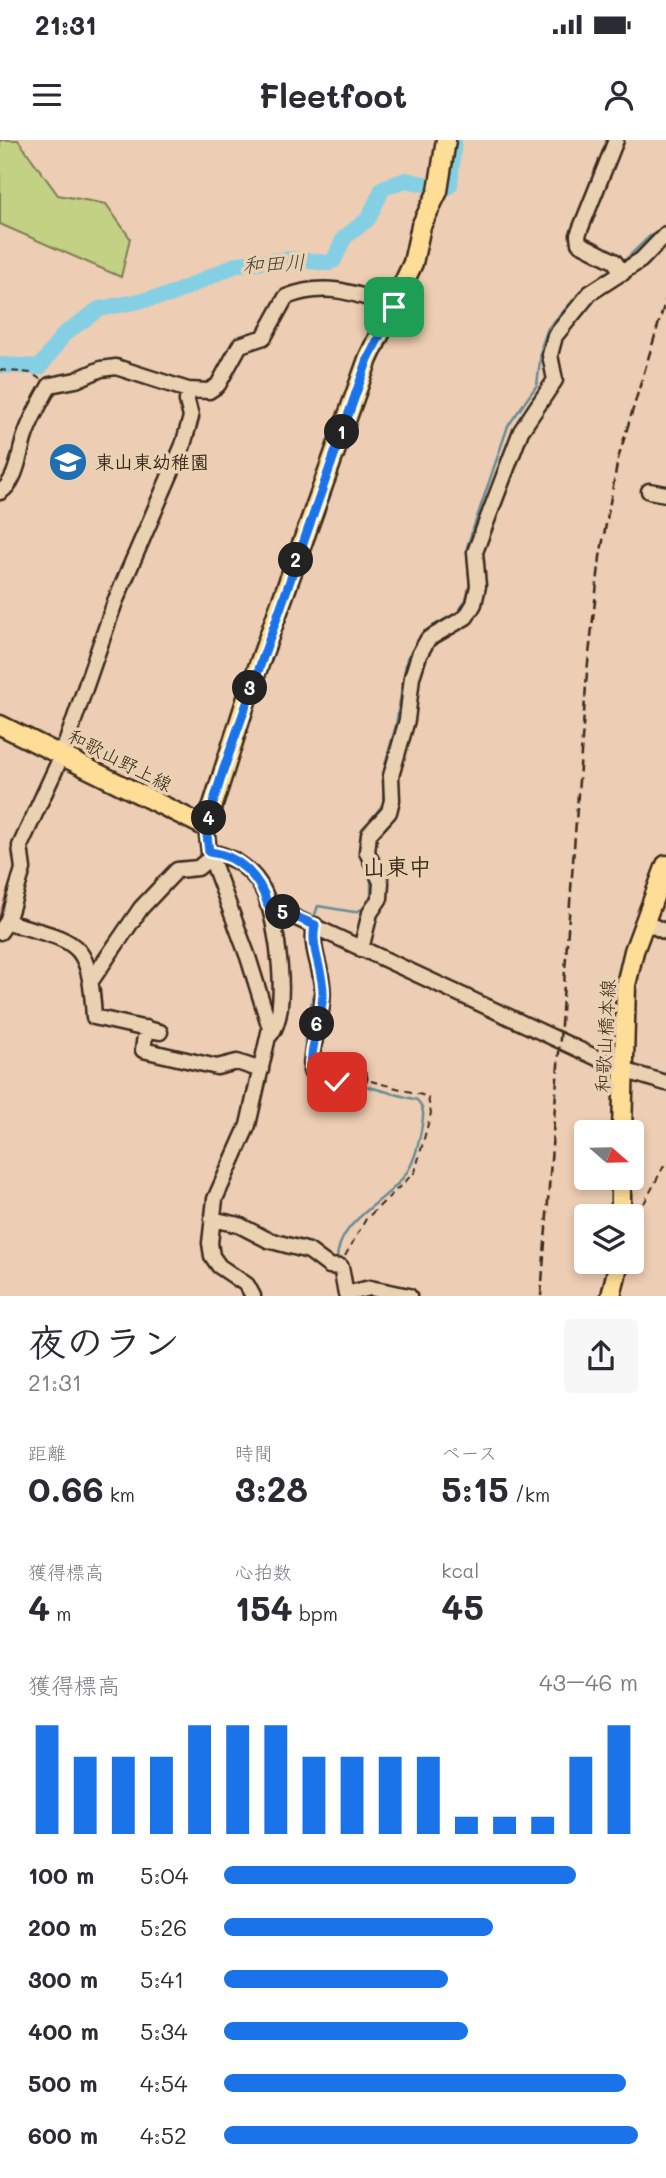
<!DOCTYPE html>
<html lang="ja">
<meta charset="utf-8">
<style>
:root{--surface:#fff;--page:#f7f7f7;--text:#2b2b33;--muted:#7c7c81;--accent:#1a73e8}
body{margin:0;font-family:Mali,"Klee One",sans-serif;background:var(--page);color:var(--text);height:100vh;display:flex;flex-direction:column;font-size:26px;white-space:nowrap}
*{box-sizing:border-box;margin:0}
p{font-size:23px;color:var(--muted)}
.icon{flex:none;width:38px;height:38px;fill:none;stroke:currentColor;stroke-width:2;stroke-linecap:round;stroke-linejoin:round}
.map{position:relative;height:1156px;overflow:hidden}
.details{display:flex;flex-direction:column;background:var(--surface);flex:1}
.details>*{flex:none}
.needle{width:46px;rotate:110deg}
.controls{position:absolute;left:574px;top:980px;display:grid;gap:14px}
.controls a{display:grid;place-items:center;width:70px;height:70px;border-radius:7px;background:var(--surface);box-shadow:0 4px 10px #0003;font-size:35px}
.pin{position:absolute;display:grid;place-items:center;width:60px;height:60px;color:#fff;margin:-30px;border-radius:14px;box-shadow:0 4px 10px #0006}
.km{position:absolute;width:35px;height:35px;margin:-18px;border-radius:50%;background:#222;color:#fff;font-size:19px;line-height:35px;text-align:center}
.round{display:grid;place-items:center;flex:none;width:74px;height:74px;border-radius:7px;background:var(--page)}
.headline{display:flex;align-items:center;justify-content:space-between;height:119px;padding:0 28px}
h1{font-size:38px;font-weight:700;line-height:52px}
.figures{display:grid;grid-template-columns:repeat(3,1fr);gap:10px;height:119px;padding:7px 28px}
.figures div{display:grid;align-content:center}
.figures b{font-size:35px;font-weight:700}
.figures small{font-size:19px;font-weight:400}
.figures p{font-size:19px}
.chart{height:196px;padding:14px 28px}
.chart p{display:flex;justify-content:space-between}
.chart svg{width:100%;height:126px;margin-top:7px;stroke:var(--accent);stroke-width:6}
ul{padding:0 28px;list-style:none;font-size:23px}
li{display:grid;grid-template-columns:112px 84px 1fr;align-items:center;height:52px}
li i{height:18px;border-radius:9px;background:var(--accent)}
.status{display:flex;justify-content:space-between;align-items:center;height:49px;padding:0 35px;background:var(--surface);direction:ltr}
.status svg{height:19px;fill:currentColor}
header{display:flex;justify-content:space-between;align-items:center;height:91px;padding:0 28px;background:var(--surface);font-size:32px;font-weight:700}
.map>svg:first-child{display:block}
.green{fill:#c3d185;stroke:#7f7e52;stroke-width:2}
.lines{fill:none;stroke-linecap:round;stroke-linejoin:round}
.stream{stroke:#678d95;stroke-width:2.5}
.river{stroke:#85cfe5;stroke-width:16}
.minor-casing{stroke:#3b2a1e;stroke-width:19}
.major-casing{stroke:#3b2a1e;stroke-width:23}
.path{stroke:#3b2a1e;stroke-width:2;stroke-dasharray:7 5;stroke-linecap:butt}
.minor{stroke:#ead1b2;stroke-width:14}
.major{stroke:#fedd96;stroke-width:18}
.rail{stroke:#3b2a1e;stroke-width:2.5;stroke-dasharray:10 5;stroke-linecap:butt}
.route-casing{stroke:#fff;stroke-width:14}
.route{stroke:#1a73e8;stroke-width:9}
.labels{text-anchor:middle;stroke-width:7;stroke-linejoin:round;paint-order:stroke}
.poi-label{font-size:19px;font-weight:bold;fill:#3b2a1e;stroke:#ead1b2;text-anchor:start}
.street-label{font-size:19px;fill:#3b2a1e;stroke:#ead1b2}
.water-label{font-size:21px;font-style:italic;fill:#46433c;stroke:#ead1b2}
.quarter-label{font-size:23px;font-weight:bold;fill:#3b2a1e;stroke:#ead1b2}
</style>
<div class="status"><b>21:31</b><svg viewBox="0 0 49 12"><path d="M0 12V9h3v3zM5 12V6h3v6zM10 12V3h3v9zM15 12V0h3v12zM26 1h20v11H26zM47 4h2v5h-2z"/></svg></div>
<header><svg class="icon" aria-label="menu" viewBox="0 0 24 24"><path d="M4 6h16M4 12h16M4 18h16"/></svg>Fleetfoot<svg class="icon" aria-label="person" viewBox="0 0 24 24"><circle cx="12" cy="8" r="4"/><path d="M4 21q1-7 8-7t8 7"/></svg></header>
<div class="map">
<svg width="666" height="1156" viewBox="0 0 666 1156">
<rect width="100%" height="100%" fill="#edcdb3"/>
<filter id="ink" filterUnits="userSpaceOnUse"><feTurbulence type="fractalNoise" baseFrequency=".0143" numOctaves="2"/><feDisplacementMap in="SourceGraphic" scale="14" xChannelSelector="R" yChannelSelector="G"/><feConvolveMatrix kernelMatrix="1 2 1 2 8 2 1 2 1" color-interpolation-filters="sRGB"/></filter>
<g filter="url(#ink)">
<path class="green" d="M0,0H18L58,55L106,64L130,98L121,137L0,84Z"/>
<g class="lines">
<path class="stream" d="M623,122L650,96L666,86
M365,688L383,664L386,621L396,585L407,518L429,488L458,472L465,462L470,449L467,407L508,286L537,245L542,205L548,188L581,152L614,127
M362,715L371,741V759
M313,780L318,766L354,772L366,768
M305,927V897L314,850L309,813
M337,1122C336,1079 388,1063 407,1032C415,1020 418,1005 421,991C423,978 426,970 417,960L358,944"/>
<path class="river" d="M0,225L40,227L64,194L99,169L170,155L238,124L292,119L328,123L334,120L344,98L368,79L383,48L406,40L445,49L450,45L454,0"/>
<g class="minor-casing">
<path id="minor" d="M616,0L578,95L579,103L614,121L623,133
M649,351L666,354
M0,352C17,342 19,313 25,296C31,278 41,261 50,245L76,240L101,229L116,227L188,250L209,251L218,245L240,205L264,197L286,157C325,141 355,153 394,167
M206,687L209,712L248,817L270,888L248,985L215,1059L210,1103L212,1116L219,1126L247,1145L253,1156
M209,712C232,715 254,730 264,752C277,779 291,872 270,895
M268,765L623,930L666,943
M7,782C79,803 89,798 94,877L160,892
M644,782L666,792
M315,785C310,807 320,823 322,844C326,873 310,902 311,931C325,945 341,942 359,938
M0,792L7,782L23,729L20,706L62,615L115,462L183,305L191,277L187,261L188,250
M361,809L370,773L380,758L381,742L367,712L369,694L389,672L392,660L391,636L407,580L412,537L419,515L428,499L466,477L474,464L478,446L475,412L521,291L555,240L550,215L555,196L590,153L641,120L666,94
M91,841L141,768L177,730L198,728L211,717
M146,888L143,910L217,927L237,922L261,930
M212,1079L239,1085L268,1100L309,1111L329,1126L341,1127L346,1154L370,1148L409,1156"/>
</g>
<g class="major-casing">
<path id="major" d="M0,585L206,687L246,561L368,219L413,123L421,86L438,51L446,0
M622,992L626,845L634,811L666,725
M621,1076V1038
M611,1156L619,1122"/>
</g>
<path class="path" d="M0,230L31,233L40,239
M636,1071L641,1069L666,1022
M345,1116L366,1079L415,1032L431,973L428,958L422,955L371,941"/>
<use href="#minor" class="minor"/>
<use href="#major" class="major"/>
<path class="rail" d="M541,1156L587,532L600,417L618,319L666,159"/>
</g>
</g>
<g class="lines" filter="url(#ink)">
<g class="route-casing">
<path id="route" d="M337,942L319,939L311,931C310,905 321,881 323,855C324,831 310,810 315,785L268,765C260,737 238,715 209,712L206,687L223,631L368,219L394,167"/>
</g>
<use href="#route" class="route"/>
</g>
<defs>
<g id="school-disc" transform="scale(2.0125)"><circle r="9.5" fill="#1f6fb2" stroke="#ead1b2"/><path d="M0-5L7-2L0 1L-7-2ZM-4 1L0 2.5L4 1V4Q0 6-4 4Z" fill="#fff"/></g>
</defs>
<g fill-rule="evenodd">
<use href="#school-disc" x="68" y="322"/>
</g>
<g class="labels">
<g class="poi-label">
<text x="95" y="329">東山東幼稚園</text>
</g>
<g class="street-label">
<text transform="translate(120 620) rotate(27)" y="7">和歌山野上線</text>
<text transform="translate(605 896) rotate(-87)" y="7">和歌山橋本線</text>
</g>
<g class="water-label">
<text transform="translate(274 124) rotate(-3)" y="7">和田川</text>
</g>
<g class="quarter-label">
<text x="397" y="735">山東中</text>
</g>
</g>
</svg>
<div class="controls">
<a><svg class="needle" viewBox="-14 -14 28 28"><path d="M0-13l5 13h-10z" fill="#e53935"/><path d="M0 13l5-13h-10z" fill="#7c7c81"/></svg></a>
<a><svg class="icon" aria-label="layers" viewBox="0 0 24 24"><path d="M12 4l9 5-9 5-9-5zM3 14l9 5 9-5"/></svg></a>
</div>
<div class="pin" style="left:394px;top:167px;background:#1e9e55"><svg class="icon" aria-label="arrive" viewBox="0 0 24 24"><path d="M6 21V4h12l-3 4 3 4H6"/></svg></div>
<div class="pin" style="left:337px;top:942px;background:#d93025"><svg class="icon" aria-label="check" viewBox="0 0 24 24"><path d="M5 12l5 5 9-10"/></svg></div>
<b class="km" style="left:342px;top:292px">1</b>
<b class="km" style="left:296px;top:420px">2</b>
<b class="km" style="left:250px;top:548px">3</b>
<b class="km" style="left:209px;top:678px">4</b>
<b class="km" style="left:283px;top:772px">5</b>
<b class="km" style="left:317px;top:884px">6</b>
</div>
<section class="details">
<div class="headline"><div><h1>夜のラン</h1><p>21:31</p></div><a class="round"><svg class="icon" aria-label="share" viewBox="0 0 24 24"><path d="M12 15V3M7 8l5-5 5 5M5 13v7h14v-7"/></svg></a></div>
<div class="figures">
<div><p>距離</p><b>0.66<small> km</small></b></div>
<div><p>時間</p><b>3:28</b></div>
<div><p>ペース</p><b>5:15<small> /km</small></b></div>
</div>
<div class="figures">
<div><p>獲得標高</p><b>4<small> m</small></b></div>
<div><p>心拍数</p><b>154<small> bpm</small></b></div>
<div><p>kcal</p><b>45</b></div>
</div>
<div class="chart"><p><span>獲得標高</span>43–46 m</p>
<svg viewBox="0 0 160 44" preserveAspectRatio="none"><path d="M5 44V6M15 44V17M25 44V17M35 44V17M45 44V6M55 44V6M65 44V6M75 44V17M85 44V17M95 44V17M105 44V17M115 44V38M125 44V38M135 44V38M145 44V17M155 44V6"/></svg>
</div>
<ul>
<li><b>100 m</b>5:04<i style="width:85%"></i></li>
<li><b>200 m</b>5:26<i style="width:65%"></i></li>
<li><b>300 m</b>5:41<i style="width:54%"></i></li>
<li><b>400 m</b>5:34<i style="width:59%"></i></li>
<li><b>500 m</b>4:54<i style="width:97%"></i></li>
<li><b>600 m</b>4:52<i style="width:100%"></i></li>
</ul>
</section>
